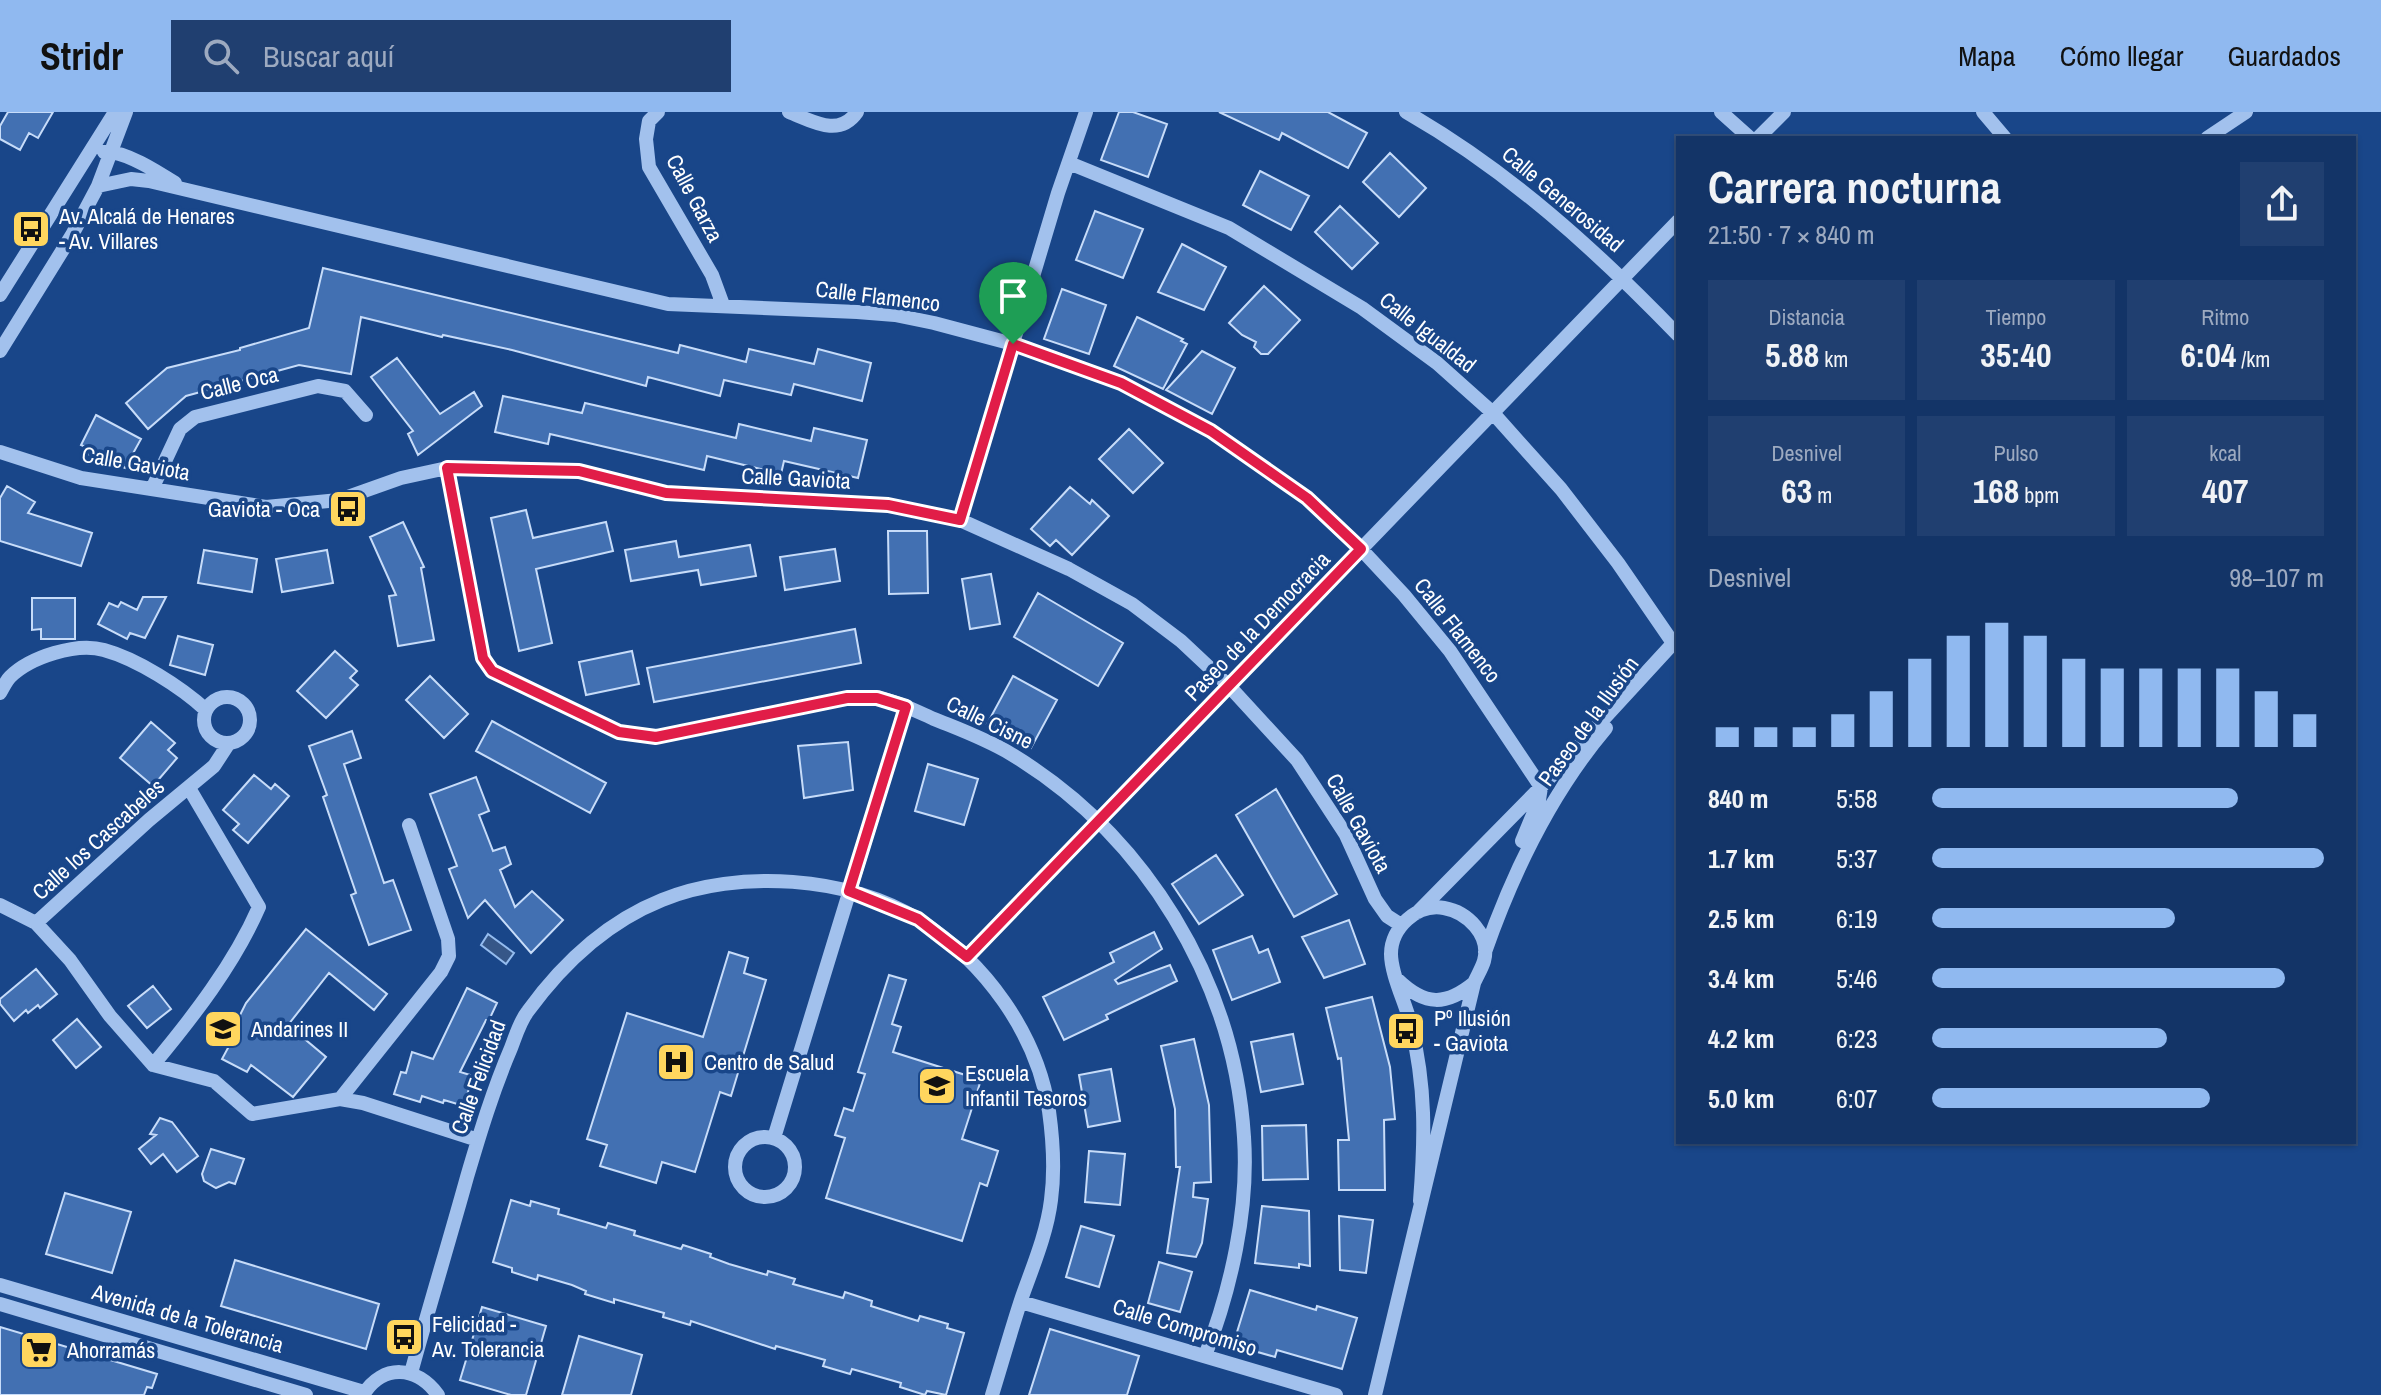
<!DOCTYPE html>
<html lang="es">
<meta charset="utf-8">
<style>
:root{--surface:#133467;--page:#203f70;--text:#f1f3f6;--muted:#9daac0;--line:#324f7b;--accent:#90b9f0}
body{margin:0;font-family:"Archivo Narrow",sans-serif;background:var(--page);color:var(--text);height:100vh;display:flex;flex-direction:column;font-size:30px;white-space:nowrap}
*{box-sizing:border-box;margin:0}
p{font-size:26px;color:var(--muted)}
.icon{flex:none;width:44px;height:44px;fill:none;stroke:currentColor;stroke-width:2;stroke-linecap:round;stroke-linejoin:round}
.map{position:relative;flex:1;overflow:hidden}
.drawer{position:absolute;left:1676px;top:24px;width:680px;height:1008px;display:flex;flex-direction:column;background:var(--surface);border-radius:0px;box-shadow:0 2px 6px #0004,0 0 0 2px var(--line)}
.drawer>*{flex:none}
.pin{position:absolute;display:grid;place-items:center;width:68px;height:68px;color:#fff;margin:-82px -34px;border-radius:50% 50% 50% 0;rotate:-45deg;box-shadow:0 0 8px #0007}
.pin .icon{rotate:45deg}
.round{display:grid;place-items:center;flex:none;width:84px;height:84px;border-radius:0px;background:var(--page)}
.overview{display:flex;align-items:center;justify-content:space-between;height:136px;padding:0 32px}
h1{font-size:44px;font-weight:700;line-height:60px}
.metrics{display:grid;grid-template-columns:repeat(3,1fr);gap:12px;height:136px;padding:8px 32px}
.metrics div{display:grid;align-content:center;border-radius:0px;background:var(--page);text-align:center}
.metrics b{font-size:34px;font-weight:700}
.metrics small{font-size:22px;font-weight:400}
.metrics p{font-size:22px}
.chart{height:224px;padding:16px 32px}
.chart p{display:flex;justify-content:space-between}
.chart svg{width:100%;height:144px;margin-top:8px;stroke:var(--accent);stroke-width:6}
ul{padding:0 32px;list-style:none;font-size:26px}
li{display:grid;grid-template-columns:128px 96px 1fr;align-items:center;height:60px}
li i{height:20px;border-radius:10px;background:var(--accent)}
header{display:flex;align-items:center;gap:48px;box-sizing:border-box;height:112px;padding:0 40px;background:var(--accent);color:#111}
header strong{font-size:38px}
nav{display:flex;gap:44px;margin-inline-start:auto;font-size:28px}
.search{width:560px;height:72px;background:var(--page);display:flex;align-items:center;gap:20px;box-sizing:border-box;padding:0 28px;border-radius:0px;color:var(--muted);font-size:30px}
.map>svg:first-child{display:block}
.water{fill:#365788;stroke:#94bcef;stroke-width:2}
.building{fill:#4270b2;stroke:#c7dcf9;stroke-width:2}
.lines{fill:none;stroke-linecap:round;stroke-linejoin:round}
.minor{stroke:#a2c1ed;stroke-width:14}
.route-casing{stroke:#fff;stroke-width:16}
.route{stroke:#e11d48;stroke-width:10}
.labels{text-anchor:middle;stroke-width:7;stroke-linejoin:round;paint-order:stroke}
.street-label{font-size:22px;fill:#fff;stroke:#194689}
.poi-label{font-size:22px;fill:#fff;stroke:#194689;text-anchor:start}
</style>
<header>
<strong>Stridr</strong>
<div class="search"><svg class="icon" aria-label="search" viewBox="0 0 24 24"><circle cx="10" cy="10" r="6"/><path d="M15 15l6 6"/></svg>Buscar aquí</div>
<nav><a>Mapa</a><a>Cómo llegar</a><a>Guardados</a></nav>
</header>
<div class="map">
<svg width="2381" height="1283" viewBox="0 0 2381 1283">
<rect width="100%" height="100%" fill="#194689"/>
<path class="water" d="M488,822L514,841L506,852L481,833Z"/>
<path class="building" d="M8,0H53L38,26L29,21L20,38L0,27V14Z
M1119,0H1133L1167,12L1148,65L1101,48Z
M1219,0H1328L1367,21L1348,56L1282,21L1279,28Z
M1390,41L1426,76L1399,105L1363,70Z
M1260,59L1309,84L1291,118L1243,93Z
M1340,94L1378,131L1352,157L1315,120Z
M1095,99L1143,117L1123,166L1076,148Z
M1182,132L1226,155L1204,198L1158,180Z
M323,156L678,241L680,233L746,250L749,237L814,252L818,237L871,251L862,289L794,272L791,283L724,268L720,284L648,265L646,274L512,238L443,223L442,225L361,205L351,262L299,253L186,284L148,317L126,291L167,256L240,238V236L309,216Z
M1264,174L1300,208L1268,242H1261L1254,235L1256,230L1242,223L1229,211Z
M1062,177L1106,193L1089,242L1044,227Z
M1137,205L1183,227L1181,229L1187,232L1163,277L1114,254Z
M1202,239L1235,256L1212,302L1166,278Z
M397,246L440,302L474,280L482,294L418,343L408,322L413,319L371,265Z
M503,284L582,301L585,291L736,326L739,312L811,329L814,316L867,328L858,366L784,349L781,362L707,344L704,358L550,322L548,332L495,320Z
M96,303L141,327L125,356L116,352L114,356L88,342L90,337L81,333Z
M1129,317L1163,351L1133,381L1099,347Z
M7,374L35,390L28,401L92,421L81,454L0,429V386Z
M1070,375L1090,392L1092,388L1109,404L1072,443L1056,428L1050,434L1031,417Z
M526,398L533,426L606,410L613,439L536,457L552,531L519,539L491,406Z
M403,410L424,455L421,456L434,528L398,534L389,484L396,483L370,425Z
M888,419H927L928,481L889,482Z
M676,429L679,445L750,433L756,464L701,473L698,458L631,469L625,438Z
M835,437L840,469L785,478L780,445Z
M204,438L257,447L252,480L198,471Z
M327,438L333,471L282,480L276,447Z
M991,462L1000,512L970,517L962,467Z
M1038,481L1123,531L1098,574L1014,525Z
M143,485H166L145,526L130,521L127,527L98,512L109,491L118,495L121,490L137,498Z
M32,486H75V527H41V517L32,518Z
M855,517L861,551L654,590L647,556Z
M178,524L213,533L205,563L170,553Z
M335,539L357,559L350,566L358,573L326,606L297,579Z
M632,539L639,572L586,583L579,550Z
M430,564L468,602L444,626L406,588Z
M1013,564L1057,588L1031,636L987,612Z
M492,609L606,671L590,701L476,639Z
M151,610L175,631L168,638L177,646L153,674L120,646Z
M352,619L361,646L344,652L384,771L393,768L411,818L369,833L351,783L356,781L323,685L327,683L309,634Z
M848,630L853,678L804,686L798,634Z
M928,652L978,667L964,713L915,699Z
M254,663L271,677L275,672L289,684L248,731L233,718L239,712L223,698Z
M476,665L489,699L479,703L493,739L505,735L511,752L500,758L515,795L532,779L563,808L531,841L485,788L468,806L449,757L457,754L430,682Z
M1276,677L1337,782L1294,805L1236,703Z
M1216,743L1243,783L1199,812L1172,772Z
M1349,808L1365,852L1324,866L1302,825Z
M306,817L387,882L374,898L329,861L288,913L326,945L293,985L251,953L247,960L222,947L235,923L231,921L246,891Z
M1154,820L1162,837L1115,868L1118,872L1170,853L1177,869L1106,903L1108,907L1064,928L1043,885L1114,850L1110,841Z
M1252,824L1259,841L1268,837L1280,870L1232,888L1213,838Z
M729,840L748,846L744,861L766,868L731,984L720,980L695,1060L662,1050L656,1071L600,1054L607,1033L587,1027L627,901L703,925Z
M36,857L57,882L40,896L38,893L28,901L26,898L14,909L0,892V887Z
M889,863L906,868L892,912L901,915L893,940L981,968L962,1027L998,1039L987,1074L980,1071L962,1129L826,1086L845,1026L835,1023L844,996L853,999L865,962L858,960Z
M153,874L171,897L147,916L128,894Z
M467,876L497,891L489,908H486L460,960L470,963L467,972L470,973L464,994L444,988L443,991L422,984L420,990L394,982L401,960L406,961L412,940L433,947Z
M1372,885L1390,955L1395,1007L1384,1008L1385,1078H1339L1338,1028H1349L1341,946L1338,947L1326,896Z
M77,907L101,935L76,956L53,928Z
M1293,922L1303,972L1261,980L1251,930Z
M1194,927L1209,993L1211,1070L1194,1071L1193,1085L1208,1087L1202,1131L1196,1145L1167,1141L1180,1055H1176L1175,997L1161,934Z
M1111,957L1120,1009L1088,1015L1079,963Z
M160,1006L172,1010L198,1044L177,1060L163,1042L151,1052L139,1037L156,1023L150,1022Z
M1306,1013L1308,1067L1263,1068L1262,1014Z
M211,1037L244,1047L235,1072L229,1070L216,1076L204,1069L202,1062Z
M1089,1039L1125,1042L1120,1093L1085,1090Z
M65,1081L131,1100L112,1161L46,1142Z
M511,1088L530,1094L531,1089L559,1097L558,1102L589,1111L606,1116L608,1111L635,1119L634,1123L681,1137L683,1133L711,1142L710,1145L729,1152L767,1163L768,1159L795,1167L793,1172L843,1186L845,1180L872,1189L871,1194L918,1209L920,1204L948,1212L947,1216L964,1221L946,1283L927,1279L925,1283L900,1275L901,1271L852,1257L850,1262L823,1254L825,1248L776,1234L775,1237L691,1209L690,1213L663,1205L664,1201L614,1187V1191L585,1182L586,1179L572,1173L538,1163L537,1168L512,1160V1156L493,1150Z
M1262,1094L1309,1099L1310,1154L1299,1152V1156L1255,1151Z
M1339,1104L1373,1108L1366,1161L1340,1158Z
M1081,1114L1114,1124L1099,1175L1066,1165Z
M235,1148L379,1192L366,1237L221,1194Z
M1159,1150L1192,1160L1180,1200L1148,1191Z
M1250,1178L1316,1198L1317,1194L1357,1206L1342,1257L1277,1238L1275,1245L1233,1233Z
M482,1195L546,1214L526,1283H511L460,1268Z
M0,1215L157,1262L152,1276L147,1275L144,1283H0Z
M1050,1217L1139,1244L1127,1283H1029Z
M579,1224L642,1243L631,1283H562Z"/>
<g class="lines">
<path class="minor" d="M658,0L649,9L646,27L649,55L712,163L723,193
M789,0C812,9 839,26 857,0
M1406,0C1509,59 1596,138 1678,223
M1721,0L1750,26
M1983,0L2005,26
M1758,26L1784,0
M2207,26L2246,0
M104,40C124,38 158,60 175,71
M1069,51L1229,116L1362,196L1437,251L1493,301L1561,377L1618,451L1673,531
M98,74L131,67L149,69L668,192L857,200L895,203L934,211L1013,232L1121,271L1211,319L1307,386L1361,437L1404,483L1450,539L1541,675
M0,183L115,0
M0,239L72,123L98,74L126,0
M0,340L81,366L266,395L339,388L401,366L447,356H484L579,359L666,381L888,393L960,408L1069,457L1132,492L1181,529L1229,574L1297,648L1346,723L1375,787L1387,804L1401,813
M447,356L483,546L492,559L619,620L656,625L847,586C857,586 867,585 877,586C897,589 916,599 934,607C961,618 986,627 1011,642C1145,723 1234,868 1244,1025C1249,1097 1231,1177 1205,1244
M152,377L180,317L195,305L318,274L345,279L366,303
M960,408L1058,81L1086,0
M0,581C3,576 6,569 10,565C30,545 77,530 104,538C137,547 181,575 206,598
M204 608a23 23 0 1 1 46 0a23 23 0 1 1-46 0Z
M1522,729L1539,688L1541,675
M0,793L36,811L70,848L110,904L153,953L214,969L252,1002L340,987L363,991L478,1028
M1418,800L1541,675L1678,526
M36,811L149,708L214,654L229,631
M1485,840C1513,760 1551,681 1606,616
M967,845L1678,109
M1398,868C1425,894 1446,894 1474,871
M153,953C193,905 234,852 259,795L189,676
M340,987L441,860L449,844L448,827L409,713
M735 1055a30 30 0 1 1 60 0a30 30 0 1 1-60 0Z
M774,1026L906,595
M0,1173L364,1280
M1021,1190L1336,1283
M0,1192L306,1283
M411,1261C429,1195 449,1130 467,1065C480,1021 493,978 511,936C516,923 520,909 528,899C563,851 607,810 662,788C737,757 850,764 919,808C985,850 1037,921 1049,999C1053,1028 1055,1059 1051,1088C1047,1121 1033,1154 1022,1185C1011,1218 1002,1251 992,1283
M363,1283C383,1251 417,1254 438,1283
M1375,1283L1474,871C1477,864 1482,856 1484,849C1491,823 1467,800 1444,796C1417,791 1391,816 1391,842C1391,863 1406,892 1411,913C1426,975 1425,1026 1420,1089"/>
</g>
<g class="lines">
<g class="route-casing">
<path id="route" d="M1013,232L1121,271L1211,319L1307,386L1361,437L967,845L918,807L849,779L906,595L877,586H847L656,625L619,620L492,559L483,546L447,356L579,359L666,381L888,393L960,408Z"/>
</g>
<use href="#route" class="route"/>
</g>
<defs>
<g id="bus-square" transform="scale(2)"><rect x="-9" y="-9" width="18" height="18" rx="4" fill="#ffd65e" stroke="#194689"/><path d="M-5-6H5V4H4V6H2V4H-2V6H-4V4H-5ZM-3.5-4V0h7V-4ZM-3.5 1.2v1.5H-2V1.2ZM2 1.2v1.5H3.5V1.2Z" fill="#111"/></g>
<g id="school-square" transform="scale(2)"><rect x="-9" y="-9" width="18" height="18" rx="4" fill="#ffd65e" stroke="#194689"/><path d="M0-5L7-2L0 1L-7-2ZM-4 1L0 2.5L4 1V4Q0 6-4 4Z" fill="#111"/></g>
<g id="hospital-square" transform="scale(2)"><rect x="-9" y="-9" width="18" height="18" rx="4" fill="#ffd65e" stroke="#194689"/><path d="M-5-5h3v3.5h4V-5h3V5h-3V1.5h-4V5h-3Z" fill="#111"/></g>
<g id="supermarket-square" transform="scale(2)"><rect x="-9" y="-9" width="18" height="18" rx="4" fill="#ffd65e" stroke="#194689"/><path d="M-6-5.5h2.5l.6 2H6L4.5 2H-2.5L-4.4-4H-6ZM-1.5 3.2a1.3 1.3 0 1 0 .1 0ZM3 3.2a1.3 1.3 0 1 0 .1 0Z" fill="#111"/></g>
</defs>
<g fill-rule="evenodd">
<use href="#bus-square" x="31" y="117"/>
<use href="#bus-square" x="348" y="397"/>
<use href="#school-square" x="223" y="917"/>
<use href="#bus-square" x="1406" y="919"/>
<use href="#hospital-square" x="676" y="950"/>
<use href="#school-square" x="937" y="974"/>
<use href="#bus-square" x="404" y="1225"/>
<use href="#supermarket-square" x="39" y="1238"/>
</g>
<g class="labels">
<g class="street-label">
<text transform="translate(695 86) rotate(62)" y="8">Calle Garza</text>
<text transform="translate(1563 87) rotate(40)" y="8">Calle Generosidad</text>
<text transform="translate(878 184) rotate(7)" y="8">Calle Flamenco</text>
<text transform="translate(1428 220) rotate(38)" y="8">Calle Igualdad</text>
<text transform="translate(239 271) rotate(-14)" y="8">Calle Oca</text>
<text transform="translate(136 351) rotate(10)" y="8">Calle Gaviota</text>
<text transform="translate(796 366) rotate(3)" y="8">Calle Gaviota</text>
<text transform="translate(1257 514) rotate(-46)" y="8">Paseo de la Democracia</text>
<text transform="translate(1458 518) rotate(52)" y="8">Calle Flamenco</text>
<text transform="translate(1588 609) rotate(-54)" y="8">Paseo de la Ilusión</text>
<text transform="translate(990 610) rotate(26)" y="8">Calle Cisne</text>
<text transform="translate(1359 711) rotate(61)" y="8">Calle Gaviota</text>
<text transform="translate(98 727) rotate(-42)" y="8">Calle los Cascabeles</text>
<text transform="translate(478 965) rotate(-70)" y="8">Calle Felicidad</text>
<text transform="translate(188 1206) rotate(16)" y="8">Avenida de la Tolerancia</text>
<text transform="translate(1185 1215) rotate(17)" y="8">Calle Compromiso</text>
</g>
<g class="poi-label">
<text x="59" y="112">Av. Alcalá de Henares<tspan x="59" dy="25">- Av. Villares</tspan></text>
<text x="320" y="405" text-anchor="end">Gaviota - Oca</text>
<text x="1434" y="914">Pº Ilusión<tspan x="1434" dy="25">- Gaviota</tspan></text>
<text x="251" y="925">Andarines II</text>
<text x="704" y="958">Centro de Salud</text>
<text x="965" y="969">Escuela<tspan x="965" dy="25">Infantil Tesoros</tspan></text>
<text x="432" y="1220">Felicidad -<tspan x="432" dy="25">Av. Tolerancia</tspan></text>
<text x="67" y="1246">Ahorramás</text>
</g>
</g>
</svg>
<div class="pin" style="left:1013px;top:232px;background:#1e9e55"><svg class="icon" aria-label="arrive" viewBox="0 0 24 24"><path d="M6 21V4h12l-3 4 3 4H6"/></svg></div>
<section class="drawer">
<div class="overview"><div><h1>Carrera nocturna</h1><p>21:50 · 7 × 840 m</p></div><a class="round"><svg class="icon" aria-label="share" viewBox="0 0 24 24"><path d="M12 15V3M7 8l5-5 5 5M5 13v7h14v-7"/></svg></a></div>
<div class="metrics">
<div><p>Distancia</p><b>5.88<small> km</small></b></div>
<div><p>Tiempo</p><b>35:40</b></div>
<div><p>Ritmo</p><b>6:04<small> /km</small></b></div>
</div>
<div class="metrics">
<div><p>Desnivel</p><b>63<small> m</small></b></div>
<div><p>Pulso</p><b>168<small> bpm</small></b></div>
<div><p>kcal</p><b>407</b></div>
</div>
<div class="chart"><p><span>Desnivel</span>98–107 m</p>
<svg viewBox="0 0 160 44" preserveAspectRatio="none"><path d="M5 44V38M15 44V38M25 44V38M35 44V34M45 44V27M55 44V17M65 44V10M75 44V6M85 44V10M95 44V17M105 44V20M115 44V20M125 44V20M135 44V20M145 44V27M155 44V34"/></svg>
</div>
<ul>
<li><b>840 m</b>5:58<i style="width:78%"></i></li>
<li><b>1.7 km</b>5:37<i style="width:100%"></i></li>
<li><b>2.5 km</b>6:19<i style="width:62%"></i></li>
<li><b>3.4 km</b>5:46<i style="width:90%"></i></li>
<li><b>4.2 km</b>6:23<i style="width:60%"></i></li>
<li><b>5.0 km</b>6:07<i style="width:71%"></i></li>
</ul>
</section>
</div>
